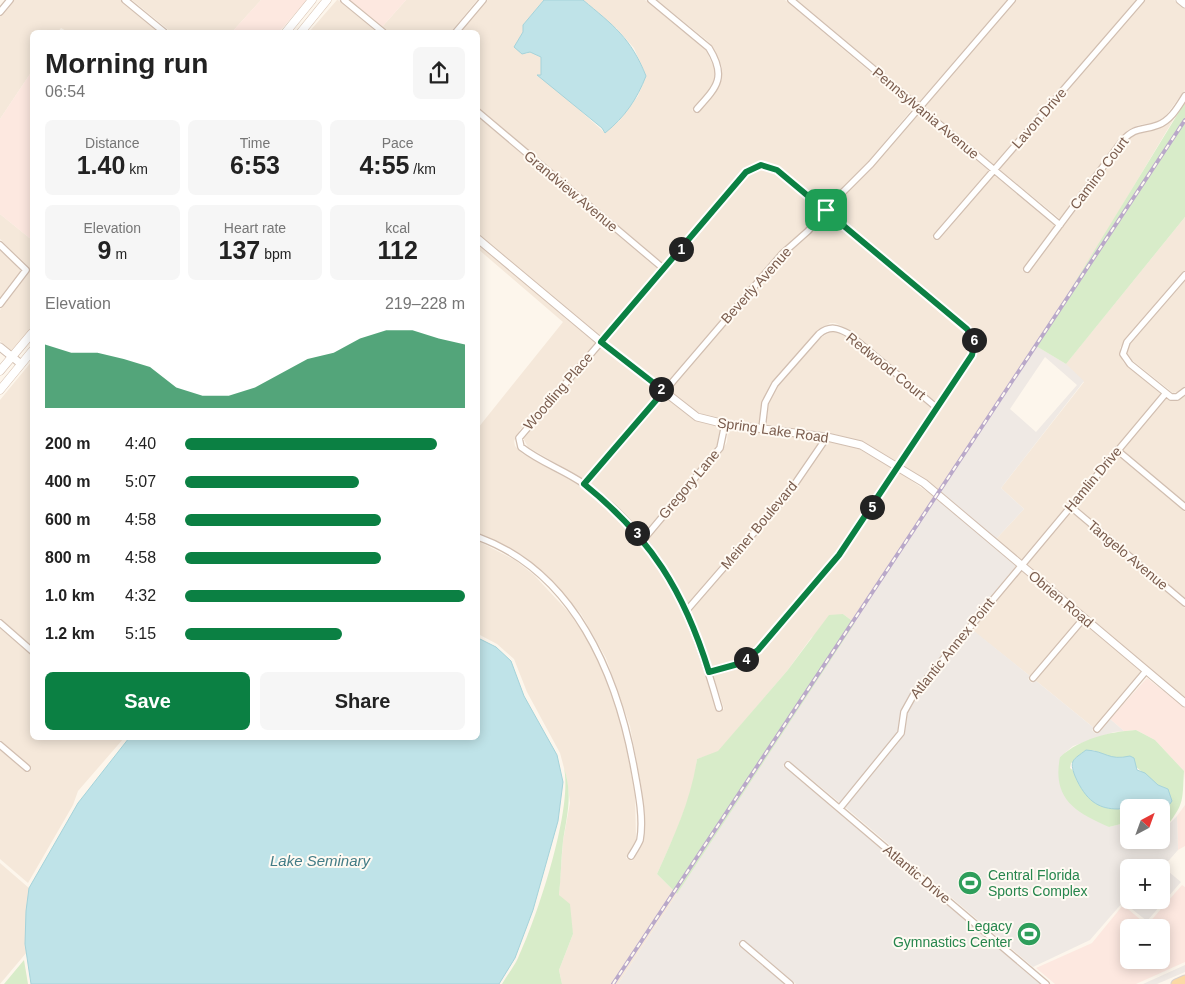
<!DOCTYPE html>
<meta charset="utf-8">
<style>
:root{--surface:#fff;--page:#f6f6f6;--text:#222;--muted:#767676;--accent:#0b8043}
body{margin:0;font-family:Arial,sans-serif;background:var(--page);color:var(--text);height:100vh;display:flex;flex-direction:column;font-size:19px;white-space:nowrap}
*{box-sizing:border-box;margin:0}
p{font-size:16px;color:var(--muted)}
.icon{flex:none;width:28px;height:28px;fill:none;stroke:currentColor;stroke-width:2;stroke-linecap:round;stroke-linejoin:round}
.map{position:relative;flex:1;overflow:hidden}
.side{position:absolute;left:30px;top:30px;width:450px;height:710px;display:flex;flex-direction:column;background:var(--surface);border-radius:8px;box-shadow:0 2px 12px #0003}
.side>*{flex:none}
.needle{width:32px;rotate:41deg}
.tools{position:absolute;left:1120px;top:799px;display:grid;gap:10px}
.tools a{display:grid;place-items:center;width:50px;height:50px;border-radius:8px;background:var(--surface);box-shadow:0 2px 12px #0003;font-size:25px}
.pin{position:absolute;display:grid;place-items:center;width:42px;height:42px;color:#fff;margin:-21px;border-radius:10px;box-shadow:0 2px 8px #0006}
.km{position:absolute;width:25px;height:25px;margin:-12px;border-radius:50%;background:#222;color:#fff;font-size:14px;line-height:25px;text-align:center}
.round{display:grid;place-items:center;flex:none;width:52px;height:52px;border-radius:8px;background:var(--page)}
.summary{display:flex;align-items:center;justify-content:space-between;height:85px;padding:0 15px}
h1{font-size:28px;font-weight:700;line-height:38px}
.figures{display:grid;grid-template-columns:repeat(3,1fr);gap:8px;height:85px;padding:5px 15px}
.figures div{display:grid;align-content:center;border-radius:8px;background:var(--page);text-align:center}
.figures b{font-size:25px;font-weight:700}
.figures small{font-size:14px;font-weight:400}
.figures p{font-size:14px}
.chart{height:140px;padding:10px 15px}
.chart p{display:flex;justify-content:space-between}
.chart svg{width:100%;height:90px;margin-top:5px;fill:var(--accent);opacity:.7}
.button{display:flex;gap:10px;margin-top:auto;padding:10px 15px}
.button a{flex:1;height:58px;border-radius:8px;background:var(--accent);color:#fff;font-size:20px;font-weight:700;line-height:58px;text-align:center}
.button a+a{background:var(--page);color:var(--text)}
ul{padding:0 15px;list-style:none;font-size:16px}
li{display:grid;grid-template-columns:80px 60px 1fr;align-items:center;height:38px}
li i{height:12px;border-radius:6px;background:var(--accent)}
.map>svg:first-child{display:block}
.residential{fill:#f5e8da}
.commercial{fill:#fde8e0;fill-rule:evenodd}
.industrial{fill:#efe9e4;fill-rule:evenodd}
.green{fill:#d8ecc9}
.water{fill:#bfe3e8;stroke:#a5d3da}
.lines{fill:none;stroke-linecap:round;stroke-linejoin:round}
.minor-casing{stroke:#d1beb0;stroke-width:8}
.tertiary-casing{stroke:#d1beb0;stroke-width:9}
.secondary-casing{stroke:#d6c0b0;stroke-width:9}
.primary-casing{stroke:#dad1cd;stroke-width:11}
.minor{stroke:#fff;stroke-width:5.5}
.tertiary{stroke:#fff;stroke-width:7}
.secondary{stroke:#fff;stroke-width:8}
.primary{stroke:#fbd9a5;stroke-width:9}
.rail-casing{stroke:#b9a8c9;stroke-width:4}
.rail{stroke:#fffaf3;stroke-width:2;stroke-dasharray:5.5;stroke-linecap:butt}
.route-casing{stroke:#fff;stroke-width:10}
.route{stroke:#0b8043;stroke-width:6}
.labels{text-anchor:middle;stroke-width:4;stroke-linejoin:round;paint-order:stroke}
.street-label{font-size:14px;fill:#7a5c4d;stroke:#fffaf3}
.leisure-label{font-size:14px;fill:#27864d;stroke:#fffaf3;text-anchor:start}
.water-label{font-size:15px;font-style:italic;fill:#437c86;stroke:#fffaf3}
</style>
<div class="map">
<svg width="1185" height="984" viewBox="0 0 1185 984">
<rect width="100%" height="100%" fill="#fdf6ec"/>
<path class="residential" d="M14,0H120L159,32H68L61,28L58,32H32V71L0,119V17Z
M132,0H261L232,32H171Z
M337,0H338L377,32H309Z
M406,0H477L451,32H389L382,27Z
M488,0H544L523,25V32L514,47L526,54L530,52L541,57V75L605,133L619,121L638,96L646,76L634,48L617,29L583,0H645L706,50L715,70V78L712,86L692,110L697,114L717,90L722,78V67L710,43L657,0H785L913,108L868,162L826,205L779,167L764,161L752,164L744,170L664,264L478,107V32H460Z
M797,0H1007L919,102Z
M1016,0H1136L994,165L924,106Z
M1145,0H1174L1185,9V90L1164,118L1157,122L1139,125L1127,131L1060,219L999,169Z
M919,112L989,171L932,237L937,241L994,175L1055,226L1022,270L1027,274L1131,136L1139,132L1159,129L1175,117L1040,343L941,492L904,466L975,357L978,339L969,326L831,209L873,166Z
M478,117L659,270L601,337L478,234Z
M760,169L775,173L821,211L806,229L779,252L664,386L606,341L748,175Z
M0,214L32,240V327L12,352L0,341V310L29,272V267L0,239Z
M826,215L969,338L971,344L969,354L936,402L852,331L835,323H830L817,332L772,383L762,402L759,424L708,417L690,408L669,390L784,256L810,234Z
M1185,217V270L1125,340L1120,348L1123,362L1161,394L1021,560L996,539L1024,509L1001,488L1084,382L1065,365Z
M478,244L596,343L520,430L514,441L515,446L523,454L582,487L606,506L641,542L661,571L684,613L695,640L717,712L724,709L713,675L739,667L761,652L841,557L899,472L936,498L855,623L843,614L811,638L787,671L718,752L697,759L693,787L676,832L657,874L677,894L618,984H562L559,970L573,934L559,895L563,841L570,803L567,779L560,753L527,692L514,659L497,644L478,634V541L515,560L534,575L575,619L599,661L623,729L635,793L636,840L626,858L632,861L643,841L642,791L630,726L606,658L581,614L540,570L519,553L478,533V428L563,322L478,249Z
M0,250L21,271L0,299Z
M1185,280V386L1181,391L1173,393L1133,361L1127,353L1130,344Z
M832,331L847,337L932,409L898,462L862,442L826,432L766,425L769,403L777,386L822,337Z
M601,347L659,392L584,480L528,447L523,438Z
M32,361V646L0,618V400Z
M664,396L694,420L721,427L719,441L713,452L644,534L611,500L590,484Z
M1185,396V502L1122,450L1167,398L1176,400Z
M728,428L821,440L787,489L688,604L667,566L648,539L719,456L727,442Z
M828,441L859,449L894,469L836,553L756,647L737,660L711,668L691,611L793,493Z
M1117,455L1185,512V598L1076,506Z
M1071,512L1185,608V698L1026,564Z
M1021,570L1079,619L1030,676L968,627H974Z
M1084,623L1141,671L1094,728L1035,680Z
M0,628L32,656V738H124L78,791L73,805L28,883L0,859V750L27,773L32,768L0,740Z
M0,863L59,914L0,984Z"/>
<path class="commercial" d="M261,0H307L279,32H232Z
M350,0H406L382,27Z
M32,71V240L0,214V119Z
M1147,678L1185,708V780L1184,771L1155,740L1136,730L1124,731L1110,719Z
M1185,805V846L1178,850L1177,816Z
M1182,885L1185,887V962L1136,984H1055L1036,968L1092,943L1123,905L1147,925ZM1129,928H1161V960H1129Z"/>
<path class="industrial" d="M1036,346L1066,364L1084,381L1001,488L1024,509L996,539L941,492ZM1045,357L1077,385L1036,432L1010,409Z
M936,498L1016,566L969,622V627L1030,676L1028,679L1032,683L1035,680L1094,728L1092,730L1096,734L1110,719L1124,731L1114,732L1073,746L1060,757L1109,827L1129,822V840H1161V826H1167L1177,816L1178,850L1163,867L1181,882L1147,921L1123,902L1090,940L1033,967L845,807L899,742L893,738L840,803L788,760L783,766L1040,984H796L743,939L738,945L784,984H618ZM1129,868H1161V900H1129Z
M1185,965V972L1157,984H1143Z"/>
<path class="green" d="M1185,102V217L1066,364L1036,346Z
M843,614L855,623L677,894L657,874C674,836 691,800 697,759L718,751L787,671L829,615Z
M1136,730L1155,740L1184,771C1182,801 1185,802 1167,826H1161V808L1168,789L1158,785L1124,757L1113,758L1093,750L1071,763L1070,768L1121,811L1129,808V822L1109,827C1074,812 1052,798 1060,757C1082,738 1108,732 1136,730Z
M564,768C573,794 567,815 563,841C561,859 561,877 559,895L570,904L573,934L559,970L562,984H502C507,975 514,967 518,958C537,918 573,809 564,768Z
M24,960L28,984H4Z"/>
<path class="water" d="M544,0H583C613,25 631,38 646,76C637,99 625,117 605,133L602,128L537,75H541V57L530,52L522,54L514,47L523,32V25Z
M478,638L496,647L511,661L524,696L557,755L563,782L558,821L533,910L515,958L499,984H31L25,944L26,911L29,888L78,803L129,738H478Z
M1086,750C1106,751 1108,761 1130,756L1134,758L1137,770L1145,773L1158,785L1168,789L1172,801L1167,808C1127,802 1097,827 1075,776C1069,760 1073,760 1086,750Z"/>
<g class="lines">
<g class="minor-casing">
<path id="minor" d="M125,0L164,32
M344,0L383,32
M651,0L709,48C727,77 717,87 697,109
M791,0L1060,225
M0,12L10,0
M456,32L483,0
M478,112L664,269
M937,236L1141,0
M0,245L26,270L0,304
M1027,269L1123,140C1136,126 1143,131 1158,125C1171,120 1178,107 1185,96
M1185,275L1127,342L1123,354L1130,364L1171,397H1177L1185,391
M762,428L765,403L775,384L819,334C830,325 838,328 849,334L937,408
M1117,450L1185,507
M585,484L782,254L808,231L837,198L871,164L1012,0
M1071,507L1185,603
M478,537C574,572 617,674 634,768C638,790 644,818 640,840C638,845 634,851 631,856
M643,540L720,448L725,424
M687,610L790,491L827,437
M0,623L32,651
M709,672L738,664L758,650L839,555L972,355C975,344 974,338 967,329L777,170L761,165L746,172L519,438L521,447C540,462 564,470 584,484C664,541 693,617 719,708
M1033,678L1084,618
M1097,729L1146,671
M0,745L27,768
M788,765L1046,984
M840,808L901,733L904,712L914,694L1166,393
M743,944L790,984"/>
</g>
<g class="tertiary-casing">
<path id="tertiary" d="M1180,0L1185,4
M478,239L601,342L697,417L725,424L827,437L861,445L924,483L1185,703
M0,347L21,364"/>
</g>
<g class="secondary-casing">
<path id="secondary" d="M286,32L312,0
M301,32L327,0
M0,371L32,333
M0,390L32,351"/>
</g>
<g class="primary-casing">
<path id="primary" d="M1176,984L1185,980"/>
</g>
<use href="#minor" class="minor"/>
<use href="#tertiary" class="tertiary"/>
<use href="#secondary" class="secondary"/>
<use href="#primary" class="primary"/>
<g class="rail-casing">
<path id="rail" d="M613,984L1185,120"/>
</g>
<use href="#rail" class="rail"/>
</g>
<g class="lines">
<g class="route-casing">
<path id="route" d="M761,165L777,170L967,329C974,338 975,344 972,355L839,555L758,650L738,664L709,672C684,591 651,538 584,484L664,391L601,342L746,172Z"/>
</g>
<use href="#route" class="route"/>
</g>
<defs>
<g id="stadium-disc" transform="scale(1.25)"><circle r="9.5" fill="#2e9e5b" stroke="#fffaf3"/><path d="M0-5a6.5 5 0 1 0 0 10a6.5 5 0 1 0 0-10ZM-3.5-1.8h7v3.6h-7Z" fill="#fff"/></g>
</defs>
<g fill-rule="evenodd">
<use href="#stadium-disc" x="970" y="883"/>
<use href="#stadium-disc" x="1029" y="934"/>
</g>
<g class="labels">
<g class="street-label">
<text transform="translate(926 113) rotate(40)" y="5">Pennsylvania Avenue</text>
<text transform="translate(1039 118) rotate(-49)" y="5">Lavon Drive</text>
<text transform="translate(1099 173) rotate(-53)" y="5">Camino Court</text>
<text transform="translate(571 191) rotate(40)" y="5">Grandview Avenue</text>
<text transform="translate(756 285) rotate(-48)" y="5">Beverly Avenue</text>
<text transform="translate(886 366) rotate(39)" y="5">Redwood Court</text>
<text transform="translate(558 391) rotate(-49)" y="5">Woodling Place</text>
<text transform="translate(773 430) rotate(8)" y="5">Spring Lake Road</text>
<text transform="translate(1093 479) rotate(-50)" y="5">Hamlin Drive</text>
<text transform="translate(689 484) rotate(-50)" y="5">Gregory Lane</text>
<text transform="translate(759 525) rotate(-50)" y="5">Meiner Boulevard</text>
<text transform="translate(1128 555) rotate(40)" y="5">Tangelo Avenue</text>
<text transform="translate(1061 599) rotate(40)" y="5">Obrien Road</text>
<text transform="translate(952 648) rotate(-51)" y="5">Atlantic Annex Point</text>
<text transform="translate(917 874) rotate(40)" y="5">Atlantic Drive</text>
</g>
<g class="leisure-label">
<text x="988" y="880">Central Florida<tspan x="988" dy="16">Sports Complex</tspan></text>
<text x="1012" y="931" text-anchor="end">Legacy<tspan x="1012" dy="16">Gymnastics Center</tspan></text>
</g>
<g class="water-label">
<text x="320" y="866">Lake Seminary</text>
</g>
</g>
</svg>
<div class="tools">
<a><svg class="needle" viewBox="-14 -14 28 28"><path d="M0-13l5 13h-10z" fill="#e53935"/><path d="M0 13l5-13h-10z" fill="#767676"/></svg></a>
<a>+</a>
<a>−</a>
</div>
<div class="pin" style="left:826px;top:210px;background:#1e9e55"><svg class="icon" aria-label="arrive" viewBox="0 0 24 24"><path d="M6 21V4h12l-3 4 3 4H6"/></svg></div>
<b class="km" style="left:681px;top:249px">1</b>
<b class="km" style="left:661px;top:389px">2</b>
<b class="km" style="left:637px;top:533px">3</b>
<b class="km" style="left:746px;top:659px">4</b>
<b class="km" style="left:872px;top:507px">5</b>
<b class="km" style="left:974px;top:340px">6</b>
<section class="side">
<div class="summary"><div><h1>Morning run</h1><p>06:54</p></div><a class="round"><svg class="icon" aria-label="share" viewBox="0 0 24 24"><path d="M12 15V3M7 8l5-5 5 5M5 13v7h14v-7"/></svg></a></div>
<div class="figures">
<div><p>Distance</p><b>1.40<small> km</small></b></div>
<div><p>Time</p><b>6:53</b></div>
<div><p>Pace</p><b>4:55<small> /km</small></b></div>
</div>
<div class="figures">
<div><p>Elevation</p><b>9<small> m</small></b></div>
<div><p>Heart rate</p><b>137<small> bpm</small></b></div>
<div><p>kcal</p><b>112</b></div>
</div>
<div class="chart"><p><span>Elevation</span>219–228 m</p>
<svg viewBox="0 0 160 44" preserveAspectRatio="none"><path d="M0 44V13L10 17L20 17L30 20L40 24L50 34L60 38L70 38L80 34L90 27L100 20L110 17L120 10L130 6L140 6L150 10L160 13V44z"/></svg>
</div>
<ul>
<li><b>200 m</b>4:40<i style="width:90%"></i></li>
<li><b>400 m</b>5:07<i style="width:62%"></i></li>
<li><b>600 m</b>4:58<i style="width:70%"></i></li>
<li><b>800 m</b>4:58<i style="width:70%"></i></li>
<li><b>1.0 km</b>4:32<i style="width:100%"></i></li>
<li><b>1.2 km</b>5:15<i style="width:56%"></i></li>
</ul>
<div class="button"><a>Save</a><a>Share</a></div>
</section>
</div>
